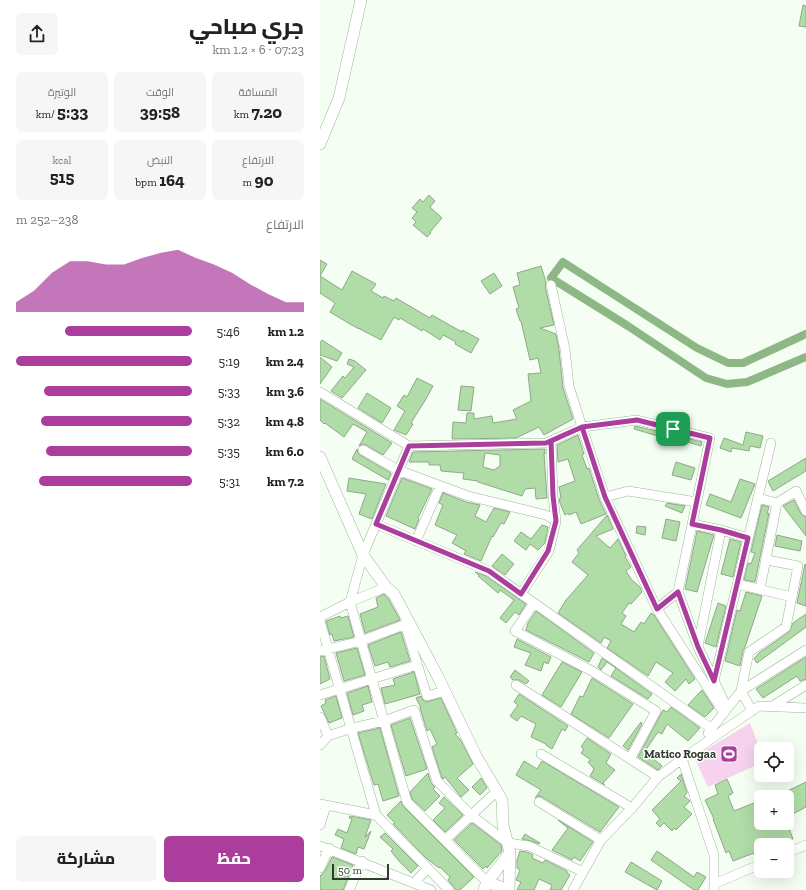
<!DOCTYPE html>
<html lang="ar">
<meta charset="utf-8">
<style>
:root{--surface:#fff;--page:#f6f6f6;--text:#222;--muted:#767676;--accent:#ab3e9d}
body{margin:0;font-family:"Zilla Slab",Cairo,serif;background:var(--page);color:var(--text);direction:rtl;height:100vh;display:flex;flex-direction:column;font-size:15px;white-space:nowrap}
*{box-sizing:border-box;margin:0}
p{font-size:13px;color:var(--muted)}
.icon{flex:none;width:22px;height:22px;fill:none;stroke:currentColor;stroke-width:2;stroke-linecap:round;stroke-linejoin:round}
.map{position:relative;flex:1;overflow:hidden;direction:ltr}
.drawer{display:flex;flex-direction:column;background:var(--surface);width:320px}
.drawer>*{flex:none}
.tools{position:absolute;left:434px;top:742px;display:grid;gap:8px}
.tools a{display:grid;place-items:center;width:40px;height:40px;border-radius:6px;background:var(--surface);box-shadow:0 4px 16px #0002;font-size:20px}
.scale{position:absolute;left:12px;bottom:10px;width:57px;box-sizing:border-box;padding-left:4px;border:2px solid #303a2e;border-top:0;font-size:11px;line-height:14px;white-space:nowrap;color:#303a2e;-webkit-text-stroke:3px #fff;paint-order:stroke}
.pin{position:absolute;display:grid;place-items:center;width:34px;height:34px;color:#fff;margin:-17px;border-radius:8px;box-shadow:0 2px 6px #0006}
.round{display:grid;place-items:center;flex:none;width:42px;height:42px;border-radius:6px;background:var(--page)}
.headline{display:flex;align-items:center;justify-content:space-between;height:68px;padding:0 16px}
h1{font-size:22px;font-weight:800;line-height:30px}
.figures{display:grid;grid-template-columns:repeat(3,1fr);gap:6px;height:68px;padding:4px 16px}
.figures div{display:grid;align-content:center;border-radius:6px;background:var(--page);text-align:center}
.figures b{font-size:17px;font-weight:800}
.figures small{font-size:11px;font-weight:400}
.figures p{font-size:11px}
.chart{height:112px;padding:8px 16px}
.chart p{display:flex;justify-content:space-between}
.chart svg{width:100%;height:72px;margin-top:4px;fill:var(--accent);opacity:.7}
.cta{display:flex;gap:8px;margin-top:auto;padding:8px 16px}
.cta a{flex:1;height:46px;border-radius:6px;background:var(--accent);color:#fff;font-size:16px;font-weight:800;line-height:46px;text-align:center}
.cta a+a{background:var(--page);color:var(--text)}
ul{padding:0 16px;list-style:none;font-size:13px}
li{display:grid;grid-template-columns:64px 48px 1fr;align-items:center;height:30px}
li i{height:10px;border-radius:5px;background:var(--accent)}
main{display:flex;flex:1;min-height:0}
.map>svg:first-child{display:block}
.green{fill:#f6d2ef}
.lines{fill:none;stroke-linecap:round;stroke-linejoin:round}
.canal{stroke:#8db885;stroke-width:8}
.building{fill:#b0dca7;stroke:#90a78b;fill-rule:evenodd}
.minor-casing{stroke:#9eb699;stroke-width:10}
.tertiary-casing{stroke:#9eb699;stroke-width:12}
.minor{stroke:#fff;stroke-width:9}
.tertiary{stroke:#fff;stroke-width:11}
.route-casing{stroke:#fff;stroke-width:8}
.route{stroke:#ab3e9d;stroke-width:5}
.labels{text-anchor:middle;stroke-width:3;stroke-linejoin:round;paint-order:stroke}
.poi-label{font-size:12px;font-weight:bold;fill:#303a2e;stroke:#fff;text-anchor:end}
</style>
<main>
<div class="map">
<svg width="486" height="890" viewBox="0 0 486 890">
<rect width="100%" height="100%" fill="#f4fef2"/>
<path class="green" d="M430,723L441,752V763L388,787L374,757Z"/>
<g class="lines">
<path class="canal" d="M486,334L423,363H408L377,348L243,262L231,278L308,326L386,378L407,384L427,382L486,357"/>
</g>
<path class="building" d="M483,5L486,6V27L479,26Z
M109,195L115,201L110,207L122,218L110,232L111,233L107,237L93,225L96,222L92,218L97,212L92,208L100,199L103,202Z
M0,260L7,264L0,276L22,290L32,271L56,284L51,291L63,298L64,296L74,301L76,298L110,318L112,315L142,332V330L159,339L151,353L135,344L136,342L123,335L120,340L103,329L102,331L80,318L79,320L74,317L61,340L40,329V328L39,329L30,324L10,312L15,303L0,293Z
M221,266L226,282L225,286L234,325L220,328L236,334L239,350L243,388L253,419L224,435L219,427L196,438L132,439L133,422L146,423L147,413H154V419L172,416L173,423L197,419L193,410L211,401L208,374L221,373L218,358L210,360L201,321H200L196,309L199,308L193,287L200,285L197,273Z
M174,273L182,286L170,294L161,281Z
M2,340L22,353L17,361L0,355V343Z
M0,357L12,367L0,384Z
M29,359L35,361L46,370L22,398L11,391L23,376L25,378L34,367L27,364Z
M97,378L113,386L106,399L91,423L93,424L86,435L74,430L85,411L77,406L84,395L87,397Z
M141,386L154,387L151,411L138,410Z
M47,393L71,408L62,423L38,408Z
M0,399L72,443L63,455L46,445L43,444L39,446L47,432L33,424L24,437L5,423L4,424L0,420Z
M315,426L349,434L348,439L314,429Z
M426,432L443,436L440,448L430,446L429,451L412,448L411,452L400,448L404,438L423,445Z
M258,435L264,454L262,455L267,469L269,468L279,499L286,514L261,524L256,512L249,515L248,513L245,515L240,503L239,499L241,498L239,487L255,481L248,459L238,462L237,445Z
M362,437L382,442L381,446L361,440Z
M37,449L38,453L40,455L71,473L68,480L32,459Z
M225,449V454L224,453L227,498L216,499L215,488L205,489L202,496L158,482V481L143,479L144,473L121,471L120,465H109V462H89L93,452ZM165,453L180,455V466L174,470L163,467Z
M486,458V471L453,491L448,481Z
M356,462L375,468L371,480L352,475Z
M29,478L66,484L52,519L39,514L46,494L27,491Z
M82,478L112,489L98,518L99,519L95,529L66,516Z
M420,479L435,484L421,518L386,505L390,494L411,502Z
M123,493L146,502L160,505L155,516L166,522L174,508L190,512L184,524L181,523L173,537L172,536L161,561L144,554L146,551L132,543L137,535L115,525L123,505L119,503Z
M474,500L481,514L486,517V536L463,506Z
M347,503L365,506L362,513L345,506Z
M442,505L449,507L447,514L449,513L435,582L424,580L428,563L431,564L435,553L431,552Z
M287,515L293,529L276,536L290,548L298,539L306,556L305,557L311,567L306,571L311,579L320,587L322,592L311,604L309,603L302,613L306,616L301,624L314,632L321,622L324,624L331,613L334,615L375,679L369,684L366,679L355,691L345,682L353,673L336,662L328,676L287,648L291,641L284,637L281,643L238,613L246,600L268,575L252,562L259,553L257,550Z
M346,519L360,522L356,541L342,538Z
M222,525L228,527L225,543L218,550L210,544L206,550L194,541L201,532L211,539Z
M317,526L326,527L325,535L316,533Z
M377,531L394,535L377,592L365,589Z
M457,535L482,541L480,551L455,546Z
M410,539L421,542L413,577L401,574Z
M182,554L194,564L185,575L172,566Z
M485,564L486,565V606L477,603Z
M155,572L166,576L206,604L199,615L195,612L186,623L180,618L194,600L180,590L178,593L158,576L159,575Z
M426,592L442,596L425,647L423,651L420,666L405,661L417,610L420,611Z
M64,594L68,598L80,620L45,633L40,614L58,607L56,598Z
M398,603L406,606L396,647L385,643Z
M216,611L274,653L269,662L206,630L208,623Z
M486,614V627L437,663L434,659L439,653L469,632L473,623Z
M20,616L21,618L28,616L34,637L14,641L12,634L10,635L6,621Z
M81,632L90,661L70,667L68,662L55,666L48,645Z
M197,639L231,657L228,664L224,662L221,671L205,665L211,653L194,647Z
M37,648L45,675L24,681L16,653Z
M4,656L10,679L0,684V657Z
M486,657V679L480,681L477,676L443,698L436,689Z
M282,658L296,668L287,662L281,670L278,667Z
M242,662L262,672L241,707L222,695Z
M296,668L332,694L328,699L291,676Z
M195,670L209,681L206,684L199,680H193L190,677Z
M94,672L100,694L65,704L61,688L75,685L73,679Z
M272,678L313,704L289,738L251,714L260,696L263,697Z
M48,686L52,702L42,705L44,711L33,715L27,693Z
M382,690L394,708L385,717L368,705Z
M199,694L248,726L245,731L242,729L232,749L226,745V744L211,737L216,724L201,716L197,721L190,716L198,705L194,702Z
M16,696L22,718L9,723L1,706L6,703L5,700Z
M101,696L103,700L106,702L121,698L137,733L135,734L140,739L153,764L137,778L149,790L141,797L125,777L123,779L122,778L112,747L117,744L110,729L107,731L100,708H101L96,698Z
M351,707L380,728L368,741L347,724L342,734L338,732L325,751L342,766L338,770L318,757L343,710L347,712Z
M90,718L107,769L86,776L71,725Z
M321,722L322,724L308,750L303,746Z
M60,728L79,796L63,801L58,784L54,785L38,733Z
M267,738L291,754L286,763L295,770L283,783L285,785L270,776L274,769L268,762L271,760L261,753L264,749L261,747Z
M204,761L217,769L222,761L299,807L280,832L222,797L219,796L215,798L221,790L196,775Z
M108,773L111,783L115,787L113,789L120,796L105,811L92,799L90,792Z
M361,774L367,793L364,796L370,801L364,807L372,814L356,830L354,828L352,831L344,823L340,827L336,823L340,819L332,810L361,781L357,778Z
M161,778L167,788L160,795L152,787Z
M407,779L413,793L408,796L414,811L434,803L436,806L441,804V823H467L473,839L458,845H441V852L434,855V853L413,861L409,851L406,853L393,819H394L385,800L398,794L395,785Z
M486,782V807L467,817V797H455Z
M124,797L143,815L125,832L113,820L125,808L119,803Z
M81,801L83,806L154,877L140,890H136L128,880L130,877L120,867L119,868L106,858L73,824L75,823L67,815Z
M30,816L51,820L45,837L51,831L44,849L38,847L36,854L21,848L24,839L15,835L18,829L27,833L32,819L29,818Z
M238,820L273,842L260,861L254,857L252,860L232,850L248,828Z
M152,823L181,845L182,851L167,868L166,866L163,869L134,840Z
M65,833L98,866L91,873L78,860L71,851L73,849L60,837Z
M205,834L220,843L219,844L211,841L202,839Z
M200,851L207,852L213,855L212,858L223,863L225,860L247,871V873L250,875L241,890H230L232,885L219,879L214,890H197L201,882L196,880L200,870L197,868V860Z
M337,851L374,877L377,872L386,877L378,890H374L331,860Z
M12,857L33,865L23,890H0V876L5,871Z
M311,862L342,881L337,890L305,872Z"/>
<g class="lines">
<g class="minor-casing">
<path id="minor" d="M0,392L89,446L226,443L262,427L249,386L245,349L231,285
M43,450L78,470L148,496L226,515L236,521
M285,497L308,491L377,502
M438,498L457,503L476,491L486,511
M56,524L89,446
M372,524L401,530L428,538
M96,541L120,486
M447,560L478,566L466,627L429,652L421,691L486,650
M417,584L472,597
M440,589L457,503
M201,594L229,551L236,521L233,496L231,441
M214,603L195,631L272,671L336,711L310,759
M337,609L358,592
M0,617L30,602L66,587
M0,621L56,815L129,890
M85,624L107,696L125,691
M378,646L401,530
M0,651L41,641L89,623
M394,681L451,443
M196,685L338,777
M0,695L97,665
M451,707L486,685
M404,713L337,609L285,497L262,427L317,420L390,438L358,592L378,647L407,708
M0,717L8,736
M388,733L421,691L432,711
M0,745L8,736L32,728L64,721L94,710L117,781L151,815L188,843L209,846L263,872
M221,754L312,808
M362,759L439,706L486,708
M219,802L281,840
M0,804L56,815
M0,825L6,806
M125,840L177,791
M0,846L111,890
M467,853L486,845
M0,868L9,848
M167,882L87,802L30,602L43,555L56,524L169,571L392,729
M94,883L108,868
M394,884L441,864
M29,890L42,861
M253,890L281,840L312,808L338,777L362,759L394,855V890"/>
</g>
<g class="tertiary-casing">
<path id="tertiary" d="M0,144L19,98L41,0
M0,457L43,555L66,587L74,594L118,677L156,756L182,800L183,825L190,853L189,890L167,882
M164,890L167,882L190,853"/>
</g>
<use href="#minor" class="minor"/>
<use href="#tertiary" class="tertiary"/>
</g>
<g class="lines">
<g class="route-casing">
<path id="route" d="M353,429L317,420L262,427L231,441L233,496L236,521L228,551L201,594L169,571L56,524L89,446L226,443L262,427L285,497L337,609L358,592L378,647L394,681L428,538L401,530L372,524L390,438L353,429"/>
</g>
<use href="#route" class="route"/>
</g>
<defs>
<g id="stadium-square" transform="scale(0.9)"><rect x="-9" y="-9" width="18" height="18" rx="4" fill="#ab3e9d" stroke="#fff"/><path d="M0-5a6.5 5 0 1 0 0 10a6.5 5 0 1 0 0-10ZM-3.5-1.8h7v3.6h-7Z" fill="#fff"/></g>
</defs>
<g fill-rule="evenodd">
<use href="#stadium-square" x="409" y="754"/>
</g>
<g class="labels">
<g class="poi-label">
<text x="396" y="758">Matico Rogaa</text>
</g>
</g>
</svg>
<div class="tools">
<a><svg class="icon" aria-label="locate" viewBox="0 0 24 24"><circle cx="12" cy="12" r="6"/><path d="M12 2v4M12 18v4M2 12h4M18 12h4"/></svg></a>
<a>+</a>
<a>−</a>
</div>
<div class="scale">50 m</div>
<div class="pin" style="left:353px;top:429px;background:#1e9e55"><svg class="icon" aria-label="arrive" viewBox="0 0 24 24"><path d="M6 21V4h12l-3 4 3 4H6"/></svg></div>
</div>
<section class="drawer">
<div class="headline"><div><h1>جري صباحي</h1><p>07:23 · 6 × 1.2 km</p></div><a class="round"><svg class="icon" aria-label="share" viewBox="0 0 24 24"><path d="M12 15V3M7 8l5-5 5 5M5 13v7h14v-7"/></svg></a></div>
<div class="figures">
<div><p>المسافة</p><b>7.20<small> km</small></b></div>
<div><p>الوقت</p><b>39:58</b></div>
<div><p>الوتيرة</p><b>5:33<small> /km</small></b></div>
</div>
<div class="figures">
<div><p>الارتفاع</p><b>90<small> m</small></b></div>
<div><p>النبض</p><b>164<small> bpm</small></b></div>
<div><p>kcal</p><b>515</b></div>
</div>
<div class="chart"><p><span>الارتفاع</span>238–252 m</p>
<svg viewBox="0 0 160 44" preserveAspectRatio="none"><path d="M0 44V38L10 31L20 20L30 13L40 13L50 15L60 15L70 11L80 8L90 6L100 11L110 15L120 20L130 27L140 33L150 38L160 38V44z"/></svg>
</div>
<ul>
<li><b>1.2 km</b>5:46<i style="width:72%"></i></li>
<li><b>2.4 km</b>5:19<i style="width:100%"></i></li>
<li><b>3.6 km</b>5:33<i style="width:84%"></i></li>
<li><b>4.8 km</b>5:32<i style="width:86%"></i></li>
<li><b>6.0 km</b>5:35<i style="width:83%"></i></li>
<li><b>7.2 km</b>5:31<i style="width:87%"></i></li>
</ul>
<div class="cta"><a>حفظ</a><a>مشاركة</a></div>
</section>
</main>
